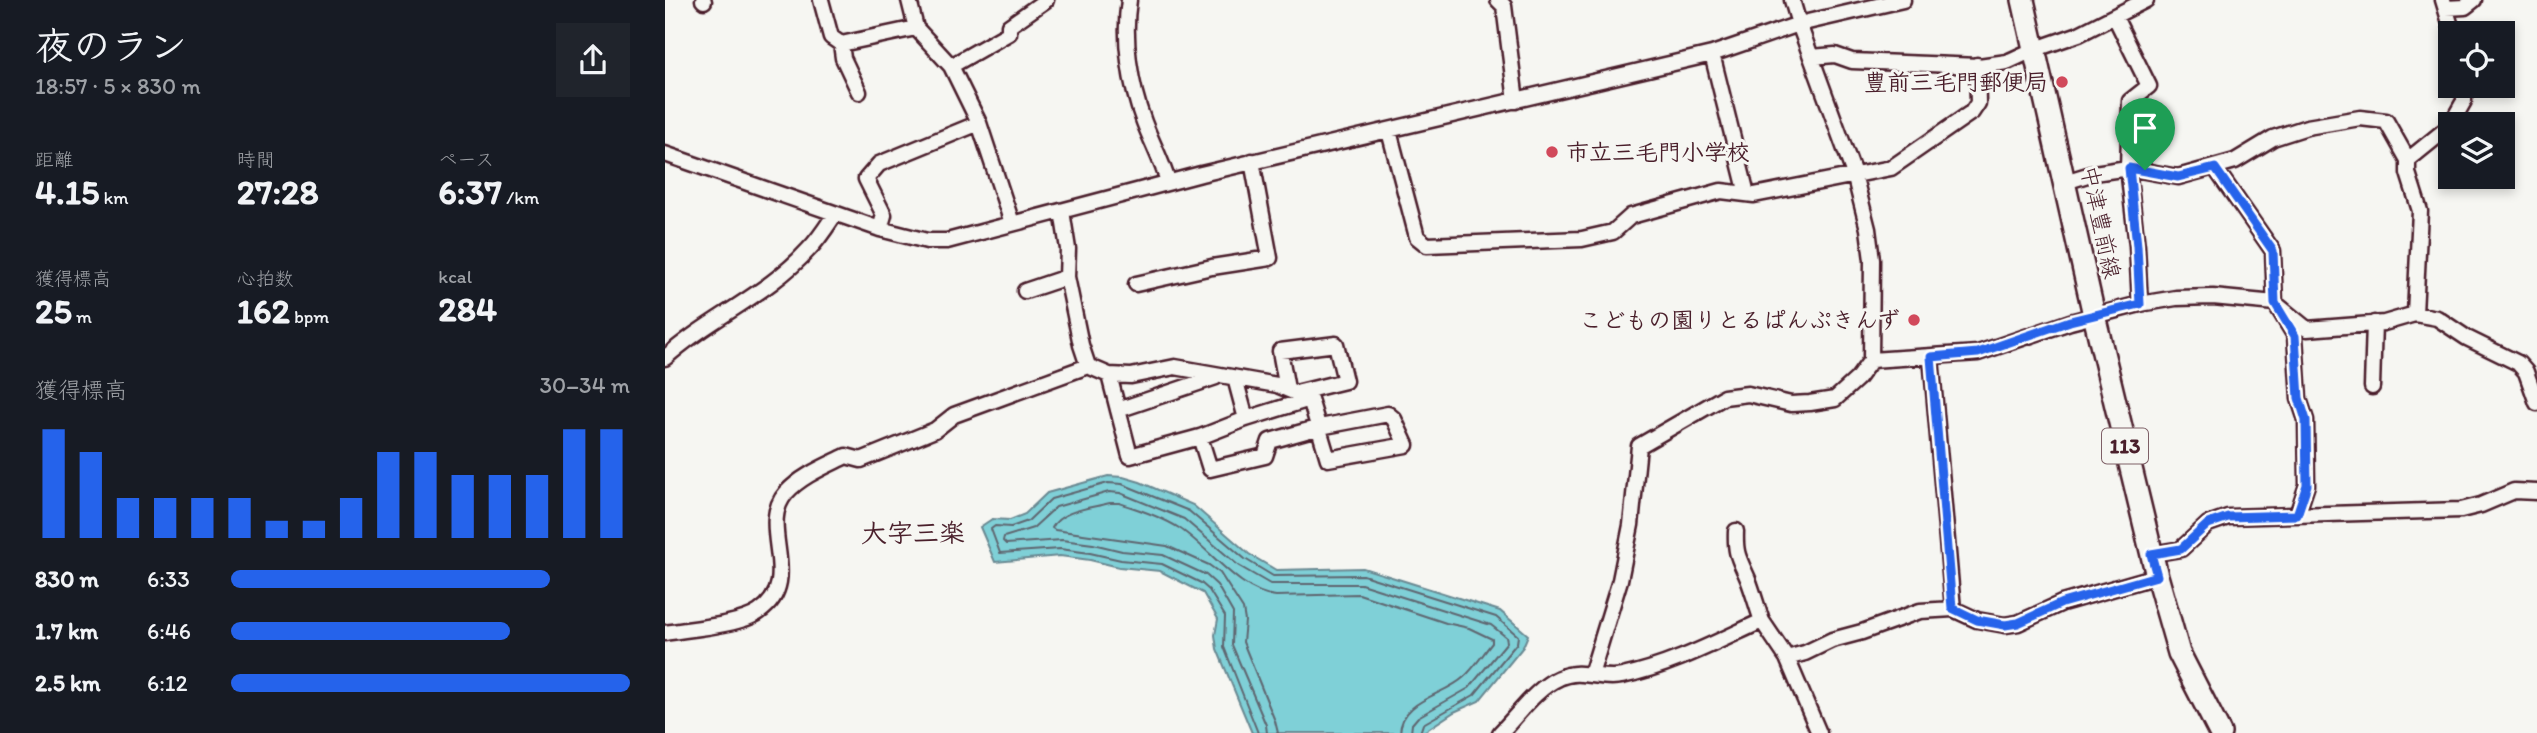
<!DOCTYPE html>
<html lang="ja">
<meta charset="utf-8">
<style>
:root{--surface:#171b24;--page:#20242c;--text:#f1f3f6;--muted:#9ea1a6;--accent:#2563eb}
body{margin:0;font-family:Itim,"Klee One",sans-serif;background:var(--page);color:var(--text);height:100vh;display:flex;flex-direction:column;font-size:26px;white-space:nowrap}
*{box-sizing:border-box;margin:0}
p{font-size:23px;color:var(--muted)}
.icon{flex:none;width:38px;height:38px;fill:none;stroke:currentColor;stroke-width:2;stroke-linecap:round;stroke-linejoin:round}
.map{position:relative;flex:1;overflow:hidden}
.panel{display:flex;flex-direction:column;background:var(--surface);width:665px}
.panel>*{flex:none}
.controls{position:absolute;left:1773px;top:21px;display:grid;gap:14px}
.controls a{display:grid;place-items:center;width:77px;height:77px;border-radius:0px;background:var(--surface);box-shadow:0 4px 10px #0003;font-size:35px}
.pin{position:absolute;display:grid;place-items:center;width:60px;height:60px;color:#fff;margin:-72px -30px;border-radius:50% 50% 50% 0;rotate:-45deg;box-shadow:0 0 7px #0007}
.pin .icon{rotate:45deg}
.round{display:grid;place-items:center;flex:none;width:74px;height:74px;border-radius:0px;background:var(--page)}
.overview{display:flex;align-items:center;justify-content:space-between;height:119px;padding:0 35px}
h1{font-size:38px;font-weight:700;line-height:52px}
.figures{display:grid;grid-template-columns:repeat(3,1fr);gap:10px;height:119px;padding:7px 35px}
.figures div{display:grid;align-content:center}
.figures b{font-size:35px;font-weight:700}
.figures small{font-size:19px;font-weight:400}
.figures p{font-size:19px}
.chart{height:196px;padding:14px 35px}
.chart p{display:flex;justify-content:space-between}
.chart svg{width:100%;height:126px;margin-top:7px;stroke:var(--accent);stroke-width:6}
ul{padding:0 35px;list-style:none;font-size:23px}
li{display:grid;grid-template-columns:112px 84px 1fr;align-items:center;height:52px}
li i{height:18px;border-radius:9px;background:var(--accent)}
main{display:flex;flex:1;min-height:0}
.map>svg:first-child{display:block}
.water{fill:#7fd0d7;stroke:#6a8992;stroke-width:2}
.lines{fill:none;stroke-linecap:round;stroke-linejoin:round}
.shore{stroke:#5f6670;stroke-width:2}
.street-casing{stroke:#4a1f2b;stroke-width:19}
.primary-casing{stroke:#4a1f2b;stroke-width:26}
.street{stroke:#f6f6f2;stroke-width:14}
.primary{stroke:#f6f6f2;stroke-width:21}
.route-casing{stroke:#fff;stroke-width:14}
.route{stroke:#2563eb;stroke-width:9}
.poi-dot{fill:#d1495b;stroke:#f6f6f2;stroke-width:2.5}
.labels{text-anchor:middle;stroke-width:6;stroke-linejoin:round;paint-order:stroke}
.shield{fill:#f6f6f2;stroke:#7e6067;stroke-width:2}
.shield-label{font-size:21px;font-weight:bold;fill:#4a1f2b}
.poi-label{font-size:23px;font-weight:bold;fill:#4a1f2b;stroke:#f6f6f2;text-anchor:end}
.street-label{font-size:23px;fill:#4a1f2b;stroke:#f6f6f2}
.quarter-label{font-size:26px;font-weight:bold;fill:#4a1f2b;stroke:#f6f6f2}
</style>
<main>
<section class="panel">
<div class="overview"><div><h1>夜のラン</h1><p>18:57 · 5 × 830 m</p></div><a class="round"><svg class="icon" aria-label="share" viewBox="0 0 24 24"><path d="M12 15V3M7 8l5-5 5 5M5 13v7h14v-7"/></svg></a></div>
<div class="figures">
<div><p>距離</p><b>4.15<small> km</small></b></div>
<div><p>時間</p><b>27:28</b></div>
<div><p>ペース</p><b>6:37<small> /km</small></b></div>
</div>
<div class="figures">
<div><p>獲得標高</p><b>25<small> m</small></b></div>
<div><p>心拍数</p><b>162<small> bpm</small></b></div>
<div><p>kcal</p><b>284</b></div>
</div>
<div class="chart"><p><span>獲得標高</span>30–34 m</p>
<svg viewBox="0 0 160 44" preserveAspectRatio="none"><path d="M5 44V6M15 44V14M25 44V30M35 44V30M45 44V30M55 44V30M65 44V38M75 44V38M85 44V30M95 44V14M105 44V14M115 44V22M125 44V22M135 44V22M145 44V6M155 44V6"/></svg>
</div>
<ul>
<li><b>830 m</b>6:33<i style="width:80%"></i></li>
<li><b>1.7 km</b>6:46<i style="width:70%"></i></li>
<li><b>2.5 km</b>6:12<i style="width:100%"></i></li>
</ul>
</section>
<div class="map">
<svg width="1872" height="733" viewBox="0 0 1872 733">
<rect width="100%" height="100%" fill="#f6f6f2"/>
<filter id="ink" filterUnits="userSpaceOnUse"><feTurbulence type="fractalNoise" baseFrequency=".0143" numOctaves="2"/><feDisplacementMap in="SourceGraphic" scale="14" xChannelSelector="R" yChannelSelector="G"/><feConvolveMatrix kernelMatrix="1 2 1 2 8 2 1 2 1" color-interpolation-filters="sRGB"/></filter>
<g filter="url(#ink)">
<path class="water" d="M443,476L458,477L475,482L528,505L584,554L611,570L698,568L835,611L863,635L858,647L814,701L789,712L757,733H587L552,649L550,635L553,619L538,593L495,571L454,567L425,560L395,556L330,562L315,527L327,519L345,520L360,514L382,493Z"/>
<g class="lines">
<path class="shore" d="M593,733L559,647L560,616L544,590L536,583L497,564L456,560L425,553L395,549L335,553L326,529L330,526L346,527L363,521L386,499L443,483L457,484L524,511L580,559L608,576L698,575L831,617L853,636L852,643L809,695L758,724L755,733
M602,733L601,725L567,645L568,613L552,585L541,575L498,555L457,551L428,544L397,540L341,544L338,541L339,537L368,528L391,507L444,492L455,493L519,519L574,566L605,584H696L826,625L841,637L842,642L804,688L753,717L747,724L746,733
M613,733L610,721L578,642L580,621L578,609L555,573L544,565L502,546L390,530L387,528C395,510 427,508 445,503H454C473,509 497,517 514,528C544,547 573,592 611,596L694,594L781,623L804,628L827,639V643C818,654 809,668 799,677C779,696 736,699 735,733"/>
<g class="street-casing">
<path id="street" d="M38,0L39,1
M156,0L166,37L176,44L251,28
M244,0L251,28L286,66L314,123L347,223
M464,0C458,39 465,85 479,122C487,143 497,161 503,182
M833,0L839,6L851,101
M1778,0L1788,33
M1781,8L1800,7L1809,0
M1450,17L1484,86L1465,101L1463,168L1472,246L1475,304
M176,44L178,58L194,92
M1047,54L1082,194
M1146,57L1170,55L1187,61L1314,66L1342,62L1368,50L1414,34L1481,0
M286,66L344,33V26L381,0
M1786,124L1799,101V86
M724,131L752,237L762,245L917,239L948,232L966,216L1056,191L1089,195L1226,168L1307,112L1313,103L1312,65
M0,154L215,229L262,241H282L536,174L1047,54L1134,24L1238,0
M1743,160L1785,126
M1550,168L1608,251L1610,303L1630,336L1634,399L1641,420L1642,485L1632,515
M1400,182L1429,173L1463,168L1513,177L1570,161L1608,138L1642,127L1695,118L1721,121L1743,160V173L1755,211L1750,314
M397,211L403,249L402,277L416,345L423,366
M215,229L219,215L201,179L214,164L314,123
M471,284L547,267L605,258L587,161
M360,291L402,277
M1266,357L1288,609
M0,358C44,318 104,294 144,249C154,239 162,226 170,214
M1206,360L1313,353L1405,322L1475,304L1511,298L1548,297L1610,303L1642,329L1719,323L1750,314L1772,318L1802,338L1853,363L1861,372L1872,403
M444,375L465,456L535,437L581,419L645,399
M570,378L581,419
M1707,387L1709,323
M622,389L615,351L671,344L680,381L631,393
M453,410L551,377
M1071,531C1070,555 1074,558 1083,579C1088,592 1092,607 1097,621
M1486,554L1516,549L1543,524L1563,517L1796,510L1816,505L1849,491L1872,492
M0,633C23,629 76,625 94,612C140,580 91,527 121,493C136,476 161,466 181,456L196,460L270,430L289,415L423,366L444,375L466,376L510,367L612,385L645,399L663,459L741,445L729,419L723,414L655,427L605,441L600,456L545,469L535,437
M1122,658L1140,653L1167,640L1197,632L1255,611L1288,609L1312,620L1340,625L1353,623L1397,603L1492,576
M926,675L955,580L966,525L974,446L1059,397L1083,394L1126,404L1145,403L1170,399L1192,379L1206,360L1207,260L1203,229L1189,174L1134,24L1127,0
M835,733C853,715 871,688 894,678C917,667 934,681 957,676C1006,666 1051,642 1097,621L1122,658L1154,733"/>
</g>
<g class="primary-casing">
<path id="primary" d="M1358,0L1429,315L1492,576L1514,653L1555,733"/>
</g>
<use href="#street" class="street"/>
<use href="#primary" class="primary"/>
</g>
</g>
<g class="lines" filter="url(#ink)">
<g class="route-casing">
<path id="route" d="M1464,168L1513,177L1550,168L1608,251L1610,303L1630,336L1634,398L1641,420L1642,485L1632,515L1563,517L1543,524L1516,549L1486,554L1492,576L1397,603L1353,623L1340,625L1312,620L1287,608L1266,357L1313,353L1405,321L1475,304L1472,246Z"/>
</g>
<use href="#route" class="route"/>
</g>
<g class="poi-dot">
<circle cx="1397" cy="82" r="7"/>
<circle cx="887" cy="152" r="7"/>
<circle cx="1249" cy="320" r="7"/>
</g>
<g class="labels">
<rect class="shield" x="1437" y="428.5" width="46" height="35" rx="5"/>
<g class="shield-label">
<text x="1460" y="453">113</text>
</g>
<g class="poi-label">
<text x="1383" y="90">豊前三毛門郵便局</text>
<text x="901" y="160" text-anchor="start">市立三毛門小学校</text>
<text x="1235" y="328">こどもの園りとるぱんぷきんず</text>
</g>
<g class="street-label">
<text transform="translate(1436 222) rotate(78)" y="8">中津豊前線</text>
</g>
<g class="quarter-label">
<text x="248" y="542">大字三楽</text>
</g>
</g>
</svg>
<div class="controls">
<a><svg class="icon" aria-label="locate" viewBox="0 0 24 24"><circle cx="12" cy="12" r="6"/><path d="M12 2v4M12 18v4M2 12h4M18 12h4"/></svg></a>
<a><svg class="icon" aria-label="layers" viewBox="0 0 24 24"><path d="M12 4l9 5-9 5-9-5zM3 14l9 5 9-5"/></svg></a>
</div>
<div class="pin" style="left:1480px;top:170px;background:#1e9e55"><svg class="icon" aria-label="arrive" viewBox="0 0 24 24"><path d="M6 21V4h12l-3 4 3 4H6"/></svg></div>
</div>
</main>
